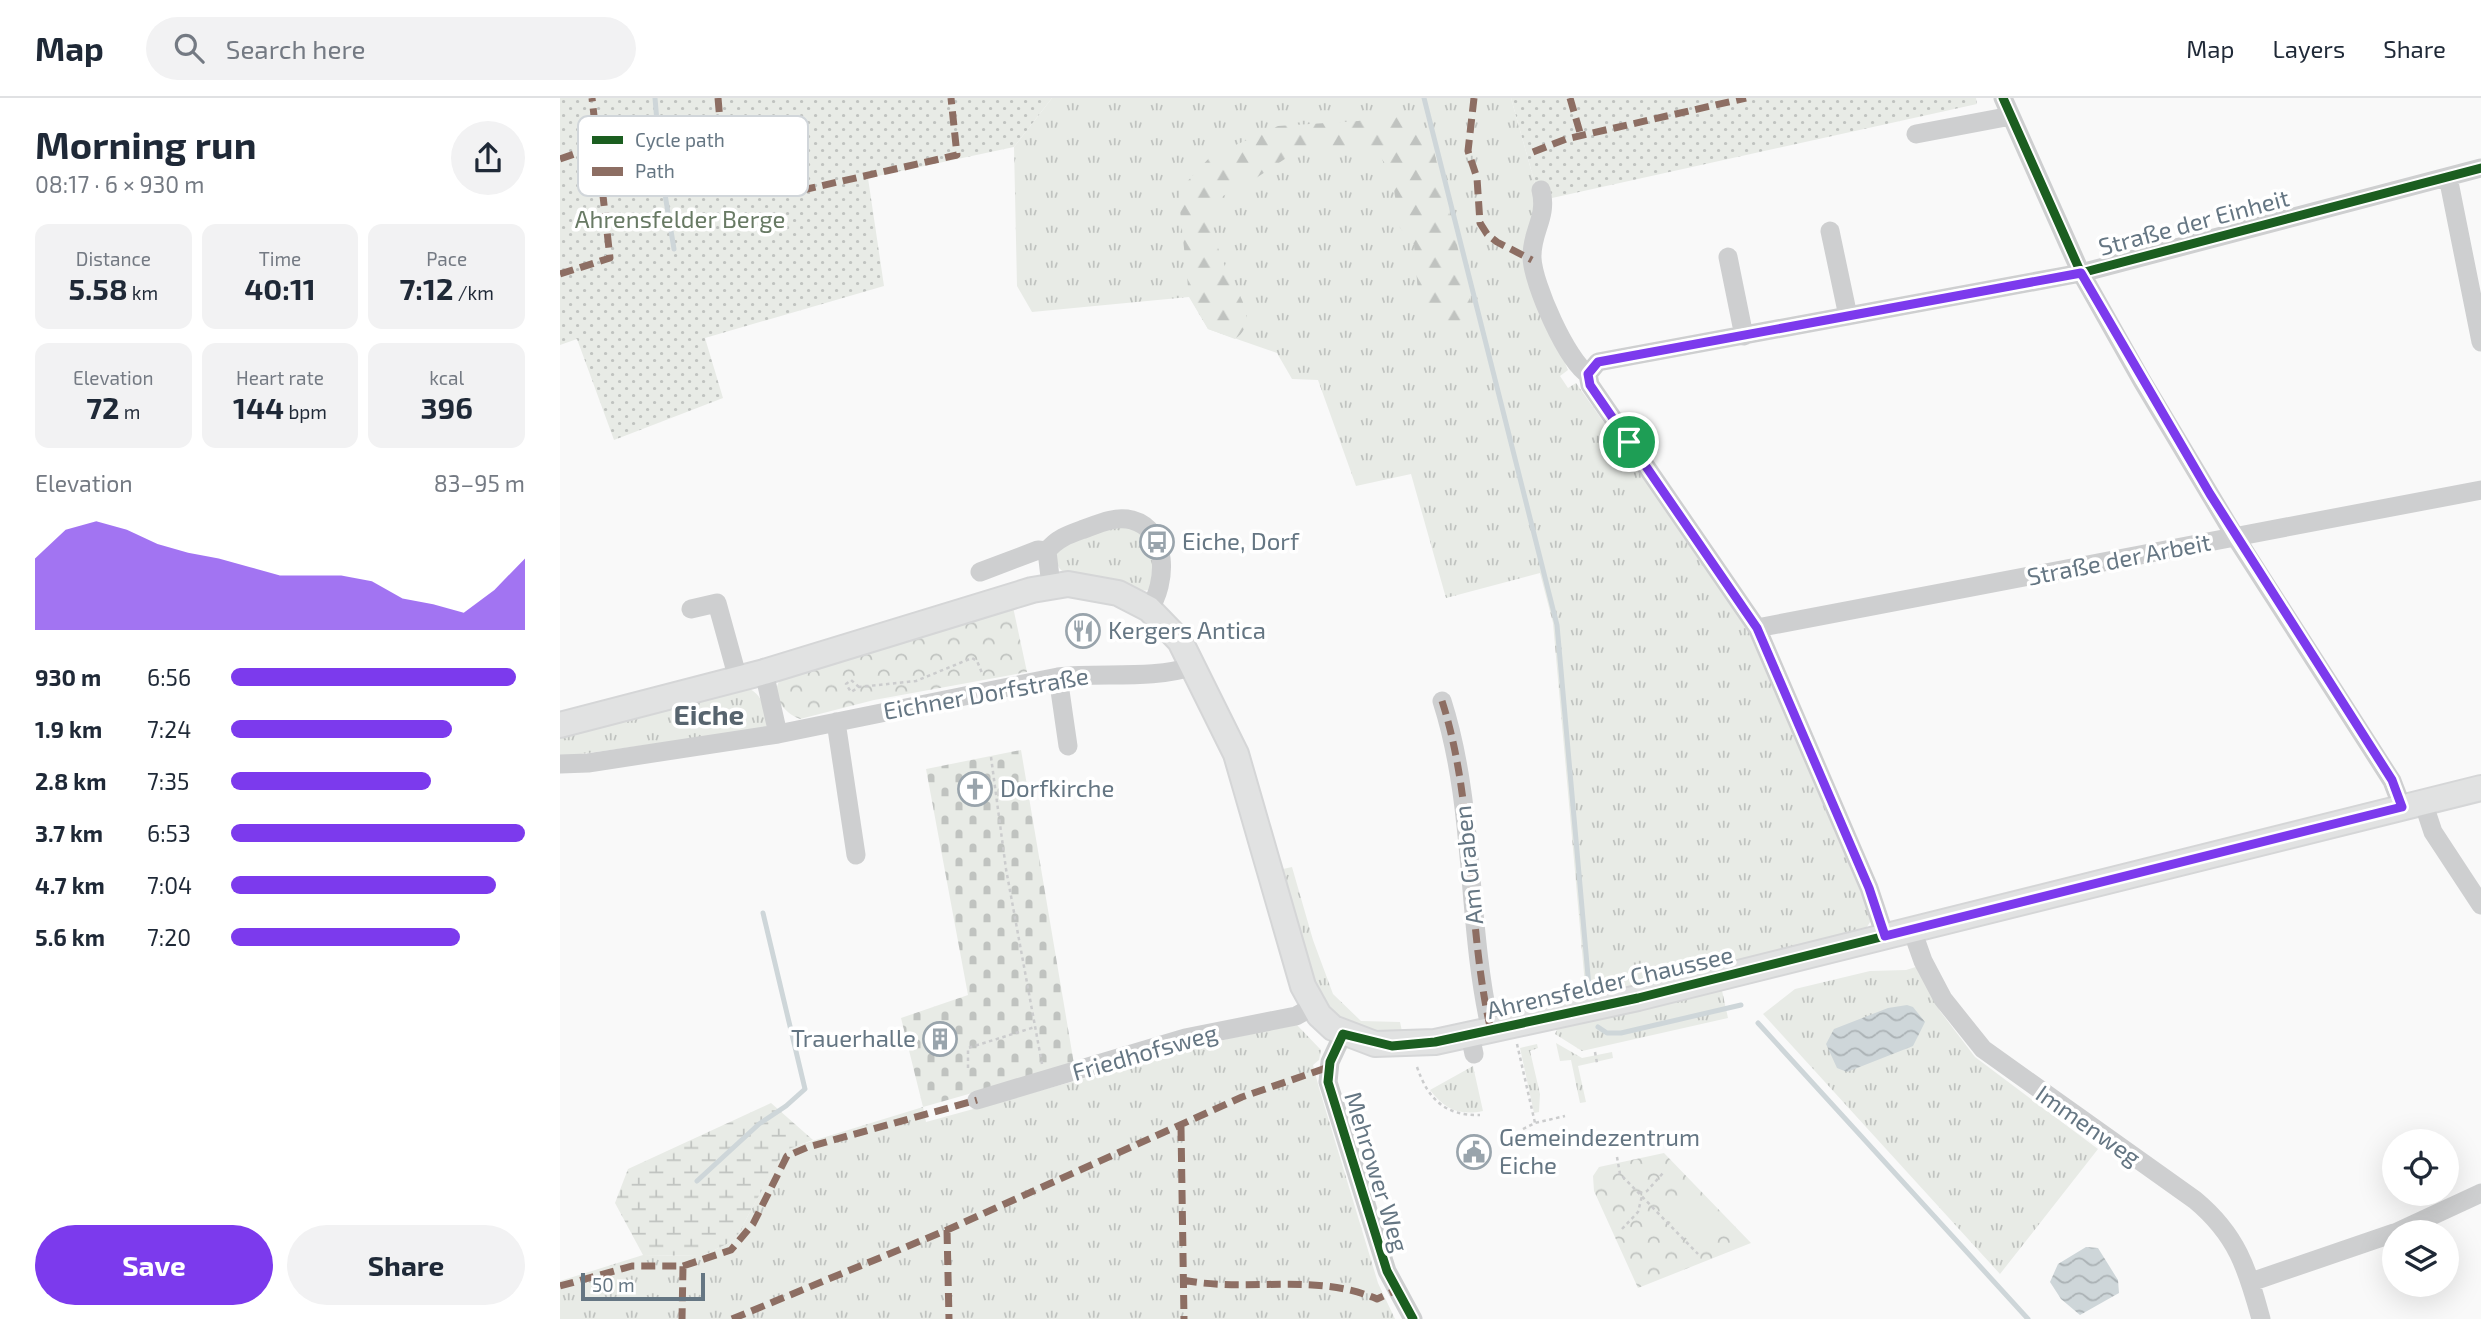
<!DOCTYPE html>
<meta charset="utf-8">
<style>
:root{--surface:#fff;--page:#f2f2f3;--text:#1f2937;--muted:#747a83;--line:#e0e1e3;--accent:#7c3aed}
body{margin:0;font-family:"Exo 2",sans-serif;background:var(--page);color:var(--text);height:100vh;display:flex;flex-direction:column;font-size:26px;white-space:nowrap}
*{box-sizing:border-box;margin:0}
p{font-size:23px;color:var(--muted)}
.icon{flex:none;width:38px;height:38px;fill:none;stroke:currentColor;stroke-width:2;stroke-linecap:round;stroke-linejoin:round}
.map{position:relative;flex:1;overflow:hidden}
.side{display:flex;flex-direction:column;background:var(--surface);width:560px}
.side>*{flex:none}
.tools{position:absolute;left:1822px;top:1031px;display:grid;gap:14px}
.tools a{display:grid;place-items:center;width:77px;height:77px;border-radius:50%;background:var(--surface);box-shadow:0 7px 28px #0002;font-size:35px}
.scale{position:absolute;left:21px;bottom:18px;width:124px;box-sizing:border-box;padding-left:7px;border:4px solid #657683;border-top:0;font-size:19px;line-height:24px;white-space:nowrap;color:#657683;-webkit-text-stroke:5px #fff;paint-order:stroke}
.pin{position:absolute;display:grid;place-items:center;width:60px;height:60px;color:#fff;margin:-30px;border:4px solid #fff;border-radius:50%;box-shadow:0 2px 7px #0007}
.round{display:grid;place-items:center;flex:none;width:74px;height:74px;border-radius:37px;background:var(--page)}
.overview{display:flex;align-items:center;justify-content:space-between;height:119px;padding:0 35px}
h1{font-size:38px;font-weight:700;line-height:52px}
.figures{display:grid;grid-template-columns:repeat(3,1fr);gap:10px;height:119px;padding:7px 35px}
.figures div{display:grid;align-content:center;border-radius:14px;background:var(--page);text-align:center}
.figures b{font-size:30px;font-weight:700}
.figures small{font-size:19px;font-weight:400}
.figures p{font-size:19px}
.chart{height:196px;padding:14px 35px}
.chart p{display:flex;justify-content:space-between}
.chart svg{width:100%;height:126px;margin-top:7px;fill:var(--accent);opacity:.7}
.primary-button{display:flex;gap:14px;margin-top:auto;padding:14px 35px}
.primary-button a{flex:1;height:80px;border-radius:42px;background:var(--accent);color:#fff;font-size:28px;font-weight:700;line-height:80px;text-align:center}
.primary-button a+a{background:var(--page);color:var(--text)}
ul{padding:0 35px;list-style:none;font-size:23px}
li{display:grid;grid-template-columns:112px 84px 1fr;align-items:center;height:52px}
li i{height:18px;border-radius:9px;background:var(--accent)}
header{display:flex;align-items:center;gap:42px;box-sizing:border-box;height:98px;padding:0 35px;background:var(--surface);border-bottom:2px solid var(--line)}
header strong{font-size:33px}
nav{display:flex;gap:38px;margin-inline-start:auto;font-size:24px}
.search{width:490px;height:63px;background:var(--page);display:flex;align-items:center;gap:18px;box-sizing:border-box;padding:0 24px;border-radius:38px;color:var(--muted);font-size:26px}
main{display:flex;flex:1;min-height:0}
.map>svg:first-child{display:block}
.grass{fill:url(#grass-tufts)}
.forest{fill:url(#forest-firs)}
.wetland{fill:url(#wetland-marsh)}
.cemetery{fill:url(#cemetery-stones)}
.park{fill:url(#park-crowns)}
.garden{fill:url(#garden-dots)}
.pitch{fill:#e8ebe6}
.water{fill:url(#water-waves)}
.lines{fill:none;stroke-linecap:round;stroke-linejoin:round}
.stream{stroke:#ced6d9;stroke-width:5}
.major-casing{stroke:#d5d6d7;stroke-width:28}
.path{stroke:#cbcccd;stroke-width:2.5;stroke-dasharray:3.5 3.5;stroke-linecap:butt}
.minor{stroke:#cecfd0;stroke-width:19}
.major{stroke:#e1e2e2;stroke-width:24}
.quiet{stroke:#8d6e63;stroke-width:7;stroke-dasharray:14 7;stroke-linecap:butt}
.cycleway-casing{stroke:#fff;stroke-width:13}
.cycleway{stroke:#1b5e20;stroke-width:9}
.route-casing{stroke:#fff;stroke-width:14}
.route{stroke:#7c3aed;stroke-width:9}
.labels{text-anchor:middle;stroke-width:7;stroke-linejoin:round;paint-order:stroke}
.park-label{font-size:24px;fill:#687a64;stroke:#fff}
.street-label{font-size:24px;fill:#657683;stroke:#fff}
.poi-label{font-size:24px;fill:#657683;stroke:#fff;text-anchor:start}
.quarter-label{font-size:28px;font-weight:bold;fill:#57646e;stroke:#fff}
.key{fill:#fff;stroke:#d1d6da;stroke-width:2}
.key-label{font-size:19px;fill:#657683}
</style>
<header>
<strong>Map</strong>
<div class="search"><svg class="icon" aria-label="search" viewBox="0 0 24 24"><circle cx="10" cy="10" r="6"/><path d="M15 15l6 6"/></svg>Search here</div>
<nav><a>Map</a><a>Layers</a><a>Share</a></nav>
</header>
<main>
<section class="side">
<div class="overview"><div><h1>Morning run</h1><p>08:17 · 6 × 930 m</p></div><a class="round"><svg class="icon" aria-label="share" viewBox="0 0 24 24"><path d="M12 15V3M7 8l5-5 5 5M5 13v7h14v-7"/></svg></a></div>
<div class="figures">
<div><p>Distance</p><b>5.58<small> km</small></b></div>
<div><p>Time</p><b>40:11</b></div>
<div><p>Pace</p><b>7:12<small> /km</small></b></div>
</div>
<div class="figures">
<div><p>Elevation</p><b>72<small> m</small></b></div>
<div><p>Heart rate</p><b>144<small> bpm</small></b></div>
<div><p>kcal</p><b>396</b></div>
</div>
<div class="chart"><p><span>Elevation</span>83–95 m</p>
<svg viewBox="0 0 160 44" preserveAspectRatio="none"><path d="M0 44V19L10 9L20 6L30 9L40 14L50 17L60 19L70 22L80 25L90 25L100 25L110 27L120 33L130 35L140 38L150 30L160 19V44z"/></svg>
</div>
<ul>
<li><b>930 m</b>6:56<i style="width:97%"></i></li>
<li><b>1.9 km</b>7:24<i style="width:75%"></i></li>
<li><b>2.8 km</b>7:35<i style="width:68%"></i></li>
<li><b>3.7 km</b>6:53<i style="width:100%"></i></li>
<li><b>4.7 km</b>7:04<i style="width:90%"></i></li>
<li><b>5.6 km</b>7:20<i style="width:78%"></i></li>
</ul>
<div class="primary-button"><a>Save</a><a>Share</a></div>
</section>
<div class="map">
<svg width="1921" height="1221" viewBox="0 0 1921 1221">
<defs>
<pattern id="grass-tufts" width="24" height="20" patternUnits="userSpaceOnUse" patternTransform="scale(1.75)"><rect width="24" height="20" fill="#e8ebe6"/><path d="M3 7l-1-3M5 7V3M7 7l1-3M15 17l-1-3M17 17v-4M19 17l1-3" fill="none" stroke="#c0c3c0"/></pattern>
<pattern id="forest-firs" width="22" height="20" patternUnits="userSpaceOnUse" patternTransform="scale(1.75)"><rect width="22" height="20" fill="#e8ebe6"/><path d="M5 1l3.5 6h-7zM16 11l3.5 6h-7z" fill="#c0c3c0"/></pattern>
<pattern id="wetland-marsh" width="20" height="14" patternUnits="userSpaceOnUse" patternTransform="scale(1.75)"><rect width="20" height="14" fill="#e8ebe6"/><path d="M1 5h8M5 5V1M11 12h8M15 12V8" fill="none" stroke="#c0c3c0"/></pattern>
<pattern id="cemetery-stones" width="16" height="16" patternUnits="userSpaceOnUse" patternTransform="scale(1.75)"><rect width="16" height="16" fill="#e8ebe6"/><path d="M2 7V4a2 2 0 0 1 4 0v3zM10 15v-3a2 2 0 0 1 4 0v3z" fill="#c0c3c0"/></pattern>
<pattern id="park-crowns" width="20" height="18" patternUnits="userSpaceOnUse" patternTransform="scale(1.75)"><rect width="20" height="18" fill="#e8ebe6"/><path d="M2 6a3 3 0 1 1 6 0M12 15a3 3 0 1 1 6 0" fill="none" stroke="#c0c3c0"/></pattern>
<pattern id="garden-dots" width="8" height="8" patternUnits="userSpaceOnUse" patternTransform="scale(1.75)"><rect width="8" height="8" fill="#e8ebe6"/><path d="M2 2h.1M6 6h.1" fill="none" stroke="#c0c3c0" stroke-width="1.8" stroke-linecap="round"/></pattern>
<pattern id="water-waves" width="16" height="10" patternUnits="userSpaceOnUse" patternTransform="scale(1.75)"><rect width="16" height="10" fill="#ced6d9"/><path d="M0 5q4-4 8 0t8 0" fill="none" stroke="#abb2b5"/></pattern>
</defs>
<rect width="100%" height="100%" fill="#f9f9f9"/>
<path class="grass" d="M492,0H951L977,93L967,175L1008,272L1000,278L1008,290L1016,285L1188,528L1312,821L1303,835L944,919L937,911L934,900L944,911L1008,897L1025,887L993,525L980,475L886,500L851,376L796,388L758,282L732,281L717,255L648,231L629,199L472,214L457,188L454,49Z
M553,428L577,431L595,455L590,492C575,495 558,482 542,479C531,477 508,480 500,471C495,464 496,457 498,450Z
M187,589C205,599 205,611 207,630L0,659V636Z
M716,748L723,771L732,769L753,842L773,896L801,923L840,924L843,938C803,935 778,925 757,892L711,751Z
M1359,868L1380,913L1415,959L1538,1051L1440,1176L1203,916L1235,891L1310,873L1346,872Z
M1161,888L1168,920L1022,953L995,936L999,927Z
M737,927L761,952L759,962L753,967L759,990L818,1185L835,1221H0V1183L83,1157L142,1158L175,1142L223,1052L363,1009L366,1024L671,940Z
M996,945L1022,960L1052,954L1053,960L1018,968L1026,1004L1020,1005L1011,962L1000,963Z
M977,946L978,950L970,953L980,996L979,1014L974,1015L960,950Z
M913,968L923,1013C900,1018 884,1011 870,992Z"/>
<path class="forest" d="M838,16C859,21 864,31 873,49L911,204L905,220L888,229C856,221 871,211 858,194L854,147L840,130L834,92L824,64L814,51L743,49L687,86L663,98L646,119C653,135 658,150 664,166C672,188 703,221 675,241L648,231L629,198L619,102L623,88L651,58L718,28L798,23Z"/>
<path class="wetland" d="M211,1005L253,1042L223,1053L175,1142L142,1158L83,1157L55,1105L68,1071Z"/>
<path class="cemetery" d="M461,652L514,966L363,1009L341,920L408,897L366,671Z"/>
<path class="park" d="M453,509L467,574L314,602L240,621C223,615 207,594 223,579Z
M1104,1055L1191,1145L1078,1190L1034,1093L1033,1078L1039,1069Z"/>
<path class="garden" d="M0,0H492L454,49L308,80L324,188L145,240L163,300L54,342L17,241L0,247Z
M951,0H1416L1417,6L992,100L989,89L977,93Z"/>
<path class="pitch" d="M1126,1093L1160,1129L1137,1151L1102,1116Z"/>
<path class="water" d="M1347,907L1353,909L1365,924L1353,948L1287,974L1277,970L1266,946L1274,931L1328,910Z
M1526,1149L1538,1150L1558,1182L1559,1195L1520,1217L1501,1201L1490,1184L1498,1166Z"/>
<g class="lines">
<path class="stream" d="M95,0L101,72L114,151
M864,0L997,527L1029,889
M1198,925L1468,1221
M1038,929L1047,935H1061L1181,907
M137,1083L199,1026L226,1008L245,991L203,815"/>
<g class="major-casing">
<path id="major" d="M0,627L204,574L472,492L508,486L558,495L589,511L620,543L676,656L743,888L759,917L773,930L815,946L875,944L1078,900L1921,690"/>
</g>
<path class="path" d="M299,589L291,582L286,586L291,594L299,589L356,583L412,560L417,563L422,575
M431,659L446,771L482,966
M957,946L975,1025
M1035,954L1037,965
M857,969C868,1001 885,1018 920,1017
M408,970V950L475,929
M963,1031L975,1025L1005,1018
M1057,1059L1060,1076L1138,1156
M1079,1095L1087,1093L1103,1075
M1062,1131L1078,1114L1082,1098"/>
<path class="minor" d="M1443,0L1521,175L1582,283L1676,440L1832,683L1842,709
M1356,36L1451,18
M1888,79L1921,244
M981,92C988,120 971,133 972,160C973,186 1007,263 1028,276
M1270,133L1288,218
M1168,159L1184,238
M1028,276L1038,264L1521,175L1921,70
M1028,276L1030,287L1197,530L1309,790L1325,838
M420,474L478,452L487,453
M491,488L487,453C497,440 510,436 524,431C540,425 555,418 572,422C609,432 607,486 589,511
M131,511L157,505L178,581
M1197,530L1921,392
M204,574L218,636
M498,579L508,648
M882,603C916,709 906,825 931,933
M276,624L296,757
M0,666L28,665L218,636L498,579C543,574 592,582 634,568
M1863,704L1873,734L1921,807
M1352,832L1363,863L1383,901L1423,951L1635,1102C1677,1137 1687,1170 1701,1221
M783,936L770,964L768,984L827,1173L853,1221
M910,937L914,956
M417,1002L625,940L736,918L754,908
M1837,1134L1921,1095
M1691,1184L1834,1135"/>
<use href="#major" class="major"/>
<path class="quiet" d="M158,0L166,92L247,91L397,57L391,0
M914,0L908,53L917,80L920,125L927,136L937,144L972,162
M1010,0L1021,38
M973,54L1006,41L1186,0
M0,61L37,48
M0,176L50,160L32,0
M882,603C916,709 906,825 931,933
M621,1029L624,1221
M387,1132L389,1221
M123,1168L171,1152L193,1126L227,1058L248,1049L417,1002
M623,1182C687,1195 755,1174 817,1201L836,1192
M0,1188L72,1168H123L122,1221
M172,1221L387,1132L682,999L769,969"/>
<g class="cycleway-casing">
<path id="cycleway" d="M1443,0L1521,175L1582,283L1676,440L1832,683L1842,709
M853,1221L827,1173L768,984L770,964L783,936L832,948L875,944L1078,900L1325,838L1309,790L1197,530L1030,287L1028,276L1038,264L1521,175L1921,70"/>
</g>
<use href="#cycleway" class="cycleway"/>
</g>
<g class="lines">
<g class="route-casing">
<path id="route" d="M1521,175L1650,396L1832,682L1842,709L1325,838L1309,790L1197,530L1030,287L1028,276L1038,264Z"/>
</g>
<use href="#route" class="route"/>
</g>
<defs>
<g id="bus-ring" transform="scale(1.75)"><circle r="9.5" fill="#fff" stroke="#99a4ac" stroke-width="1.5"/><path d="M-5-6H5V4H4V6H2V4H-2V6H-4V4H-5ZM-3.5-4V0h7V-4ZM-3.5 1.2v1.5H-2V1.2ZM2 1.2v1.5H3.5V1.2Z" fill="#99a4ac"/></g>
<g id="restaurant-ring" transform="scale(1.75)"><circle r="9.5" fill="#fff" stroke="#99a4ac" stroke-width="1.5"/><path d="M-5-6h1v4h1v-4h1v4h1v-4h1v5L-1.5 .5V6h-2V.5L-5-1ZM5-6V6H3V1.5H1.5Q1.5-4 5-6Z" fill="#99a4ac"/></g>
<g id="church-ring" transform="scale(1.75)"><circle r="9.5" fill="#fff" stroke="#99a4ac" stroke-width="1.5"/><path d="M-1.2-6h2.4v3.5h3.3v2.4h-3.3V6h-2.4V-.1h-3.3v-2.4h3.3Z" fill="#99a4ac"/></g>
<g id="building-ring" transform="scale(1.75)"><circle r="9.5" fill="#fff" stroke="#99a4ac" stroke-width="1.5"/><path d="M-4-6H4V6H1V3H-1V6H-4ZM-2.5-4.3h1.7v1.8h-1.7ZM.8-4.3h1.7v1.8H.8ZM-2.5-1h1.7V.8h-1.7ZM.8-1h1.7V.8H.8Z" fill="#99a4ac"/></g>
<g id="civic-ring" transform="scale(1.75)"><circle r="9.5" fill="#fff" stroke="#99a4ac" stroke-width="1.5"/><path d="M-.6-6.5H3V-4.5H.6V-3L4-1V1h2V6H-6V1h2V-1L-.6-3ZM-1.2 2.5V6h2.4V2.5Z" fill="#99a4ac"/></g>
</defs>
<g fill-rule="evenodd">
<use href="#bus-ring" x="597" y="444"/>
<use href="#restaurant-ring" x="523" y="533"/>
<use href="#church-ring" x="415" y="691"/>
<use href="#building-ring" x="380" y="941"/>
<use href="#civic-ring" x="914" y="1054"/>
</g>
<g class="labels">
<g class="park-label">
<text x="120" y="130">Ahrensfelder Berge</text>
</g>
<g class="street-label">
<text transform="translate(1634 125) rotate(-15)" y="8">Straße der Einheit</text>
<text transform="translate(1559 462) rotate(-11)" y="8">Straße der Arbeit</text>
<text transform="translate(426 596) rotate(-10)" y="8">Eichner Dorfstraße</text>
<text transform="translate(909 767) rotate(-96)" y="8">Am Graben</text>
<text transform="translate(1050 885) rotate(-13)" y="8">Ahrensfelder Chaussee</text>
<text transform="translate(585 955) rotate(-16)" y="8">Friedhofsweg</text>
<text transform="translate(1528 1028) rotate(35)" y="8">Immenweg</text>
<text transform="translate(816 1074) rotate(73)" y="8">Mehrower Weg</text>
</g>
<g class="poi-label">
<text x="622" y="452">Eiche, Dorf</text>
<text x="548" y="541">Kergers Antica</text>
<text x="440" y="699">Dorfkirche</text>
<text x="356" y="949" text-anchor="end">Trauerhalle</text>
<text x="939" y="1048">Gemeindezentrum<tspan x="939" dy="28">Eiche</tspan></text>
</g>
<g class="quarter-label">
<text x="149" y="627">Eiche</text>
</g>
</g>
<rect x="18" y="18" width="230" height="80" rx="10" class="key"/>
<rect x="32" y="38" width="31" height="8" fill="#1b5e20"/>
<rect x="32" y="69" width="31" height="9" fill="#8d6e63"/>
<g class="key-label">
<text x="75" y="49">Cycle path</text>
<text x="75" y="80">Path</text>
</g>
</svg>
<div class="tools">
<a><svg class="icon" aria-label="locate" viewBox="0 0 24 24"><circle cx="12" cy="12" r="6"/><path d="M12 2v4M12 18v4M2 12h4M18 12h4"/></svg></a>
<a><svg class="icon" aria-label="layers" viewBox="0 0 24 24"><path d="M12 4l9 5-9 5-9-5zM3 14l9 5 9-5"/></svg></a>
</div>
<div class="scale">50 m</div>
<div class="pin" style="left:1069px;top:344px;background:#1e9e55"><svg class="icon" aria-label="arrive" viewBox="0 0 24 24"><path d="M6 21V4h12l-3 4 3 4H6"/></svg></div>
</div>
</main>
